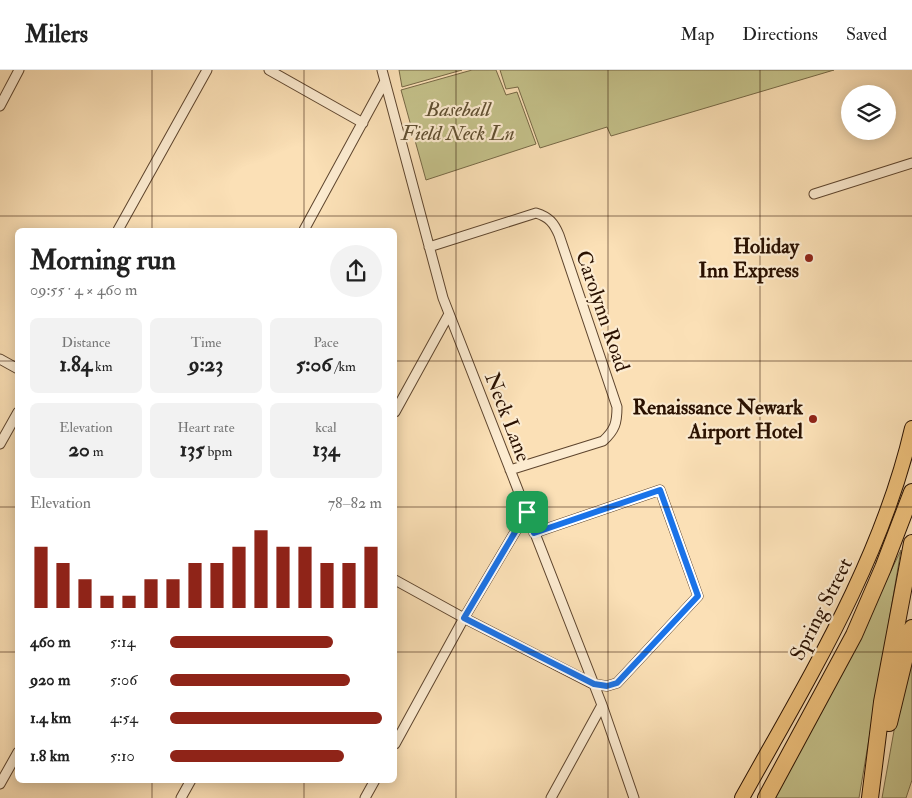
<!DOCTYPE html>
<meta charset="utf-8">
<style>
:root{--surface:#fff;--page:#f2f2f2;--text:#222;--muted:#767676;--line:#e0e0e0;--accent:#8f2418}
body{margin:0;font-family:"IM FELL Double Pica",serif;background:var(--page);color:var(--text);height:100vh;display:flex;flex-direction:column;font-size:19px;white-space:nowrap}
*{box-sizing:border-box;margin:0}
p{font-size:16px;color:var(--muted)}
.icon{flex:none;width:28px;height:28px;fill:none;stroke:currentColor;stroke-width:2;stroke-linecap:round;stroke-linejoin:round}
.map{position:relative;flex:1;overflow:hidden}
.side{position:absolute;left:15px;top:158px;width:382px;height:555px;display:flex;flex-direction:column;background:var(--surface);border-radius:8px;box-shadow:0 2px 12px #0003}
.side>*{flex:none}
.controls{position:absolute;left:841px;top:15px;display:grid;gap:10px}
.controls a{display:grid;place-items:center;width:55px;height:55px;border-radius:50%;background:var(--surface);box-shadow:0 2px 12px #0003;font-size:25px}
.pin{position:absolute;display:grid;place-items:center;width:42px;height:42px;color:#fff;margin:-21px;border-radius:10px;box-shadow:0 2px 8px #0006}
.round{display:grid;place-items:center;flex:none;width:52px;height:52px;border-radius:26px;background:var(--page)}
.head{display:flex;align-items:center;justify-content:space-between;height:85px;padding:0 15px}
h1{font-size:28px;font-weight:700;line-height:38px}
.stats{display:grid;grid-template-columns:repeat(3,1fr);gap:8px;height:85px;padding:5px 15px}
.stats div{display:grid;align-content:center;border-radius:8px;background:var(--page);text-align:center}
.stats b{font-size:21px;font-weight:700}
.stats small{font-size:14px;font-weight:400}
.stats p{font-size:14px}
.chart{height:140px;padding:10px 15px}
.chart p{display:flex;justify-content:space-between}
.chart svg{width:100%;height:90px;margin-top:5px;stroke:var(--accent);stroke-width:6}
ul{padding:0 15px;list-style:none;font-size:16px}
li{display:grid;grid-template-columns:80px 60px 1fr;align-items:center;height:38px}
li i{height:12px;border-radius:6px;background:var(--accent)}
header{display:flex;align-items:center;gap:30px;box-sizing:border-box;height:70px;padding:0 25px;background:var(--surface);border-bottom:1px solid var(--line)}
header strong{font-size:24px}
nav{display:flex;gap:28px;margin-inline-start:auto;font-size:18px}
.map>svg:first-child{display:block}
.green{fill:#c4c18a;stroke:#776946}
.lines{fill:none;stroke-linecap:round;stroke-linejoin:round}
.street-casing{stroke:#5e452e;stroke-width:11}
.primary-casing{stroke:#2a1101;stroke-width:16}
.highway-casing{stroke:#2a1101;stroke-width:18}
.street{stroke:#fcebd0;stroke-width:9}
.primary{stroke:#eec07b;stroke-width:14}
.highway{stroke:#eec07b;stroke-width:16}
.route-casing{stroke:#fff;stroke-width:10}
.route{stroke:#1a73e8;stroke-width:6}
.grid{fill:none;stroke:#2a1101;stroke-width:1;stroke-opacity:0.55}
.poi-dot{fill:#8f2418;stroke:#fcebd0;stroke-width:2}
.labels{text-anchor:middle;stroke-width:4.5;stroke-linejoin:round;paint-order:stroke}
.park-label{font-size:21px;font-style:italic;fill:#604f31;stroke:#fcebd0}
.poi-label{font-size:21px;font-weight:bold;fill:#2a1101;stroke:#fcebd0;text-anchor:end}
.street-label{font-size:21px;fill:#2a1101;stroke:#fcebd0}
</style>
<header>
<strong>Milers</strong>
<nav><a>Map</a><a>Directions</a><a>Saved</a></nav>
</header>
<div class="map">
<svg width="912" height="728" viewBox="0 0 912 728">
<rect width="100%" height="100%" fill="#fbe0b6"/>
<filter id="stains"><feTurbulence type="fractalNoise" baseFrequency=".004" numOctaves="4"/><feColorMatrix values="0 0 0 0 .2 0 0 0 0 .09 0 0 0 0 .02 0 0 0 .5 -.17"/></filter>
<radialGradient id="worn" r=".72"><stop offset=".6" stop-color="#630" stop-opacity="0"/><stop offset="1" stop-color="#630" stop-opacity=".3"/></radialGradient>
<path class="green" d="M399,0H462L402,17Z
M472,0H496L506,25L517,22L536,74L426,110L401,20Z
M500,0H834L611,66L607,57L540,78L518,17L506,19Z
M901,480L859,728H773L833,620Z
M912,581V710L906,728H882L900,627Z"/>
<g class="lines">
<g class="street-casing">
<path id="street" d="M269,0L363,53
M382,0L443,228L602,635L634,728
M0,36L19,0
M814,124L912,93
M118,160L207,0
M304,160L384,13
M429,177L536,143C549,147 554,153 559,165L617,337C617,353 615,360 603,371L510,400
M0,289L18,299
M395,342L449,244
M0,374L18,342
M395,510L464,548L593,614L607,616L617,613L698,526L660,420L534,463
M395,674L464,548L527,442
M0,714L18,682
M181,728L191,710
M365,728L375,710
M551,728L602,635"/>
</g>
<g class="primary-casing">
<path id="primary" d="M742,728C808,609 881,492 912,358"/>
</g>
<g class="highway-casing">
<path id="highway" d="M889,653L912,558
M766,728L854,565L883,498L912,422
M870,728L882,632L912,473"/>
</g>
<use href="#street" class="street"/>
<use href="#primary" class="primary"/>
<use href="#highway" class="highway"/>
</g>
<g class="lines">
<g class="route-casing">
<path id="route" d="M660,420L698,526L617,613L607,616L594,614L464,548L527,442L534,463Z"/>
</g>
<use href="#route" class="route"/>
</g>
<path class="grid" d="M152,0V160M304,0V160M456,0V728M608,0V728M760,0V728M0,146H912M0,291H18M395,291H912M0,437H18M395,437H912M0,582H18M395,582H912M152,710V728M304,710V728"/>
<g class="poi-dot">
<circle cx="809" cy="188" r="5"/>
<circle cx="813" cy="349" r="5"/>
</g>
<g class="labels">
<g class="park-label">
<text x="458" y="46">Baseball<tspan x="458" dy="24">Field Neck Ln</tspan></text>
</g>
<g class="poi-label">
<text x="799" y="183">Holiday<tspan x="799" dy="24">Inn Express</tspan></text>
<text x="803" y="344">Renaissance Newark<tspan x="803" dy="24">Airport Hotel</tspan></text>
</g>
<g class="street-label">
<text transform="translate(603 241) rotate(71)" y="7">Carolynn Road</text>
<text transform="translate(508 347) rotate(69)" y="7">Neck Lane</text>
<text transform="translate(821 539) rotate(-63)" y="7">Spring Street</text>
</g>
</g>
<rect width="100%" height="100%" filter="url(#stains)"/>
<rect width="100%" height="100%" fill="url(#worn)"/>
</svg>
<div class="controls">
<a><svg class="icon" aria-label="layers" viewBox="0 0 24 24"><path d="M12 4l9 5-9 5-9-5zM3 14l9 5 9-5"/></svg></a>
</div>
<div class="pin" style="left:527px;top:442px;background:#1e9e55"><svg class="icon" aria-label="arrive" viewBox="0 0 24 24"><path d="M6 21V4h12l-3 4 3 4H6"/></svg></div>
<section class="side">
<div class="head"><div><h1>Morning run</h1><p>09:55 · 4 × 460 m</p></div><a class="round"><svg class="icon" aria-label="share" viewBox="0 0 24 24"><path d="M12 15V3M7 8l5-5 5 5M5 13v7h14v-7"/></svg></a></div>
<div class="stats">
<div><p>Distance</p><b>1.84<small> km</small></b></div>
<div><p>Time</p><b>9:23</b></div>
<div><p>Pace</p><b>5:06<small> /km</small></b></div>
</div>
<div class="stats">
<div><p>Elevation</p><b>20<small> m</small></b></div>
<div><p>Heart rate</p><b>135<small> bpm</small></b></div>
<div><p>kcal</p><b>134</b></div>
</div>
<div class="chart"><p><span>Elevation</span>78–82 m</p>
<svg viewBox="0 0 160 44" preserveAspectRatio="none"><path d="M5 44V14M15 44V22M25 44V30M35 44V38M45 44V38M55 44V30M65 44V30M75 44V22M85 44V22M95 44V14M105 44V6M115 44V14M125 44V14M135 44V22M145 44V22M155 44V14"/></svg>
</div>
<ul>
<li><b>460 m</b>5:14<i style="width:77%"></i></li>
<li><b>920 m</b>5:06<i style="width:85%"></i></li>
<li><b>1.4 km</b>4:54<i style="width:100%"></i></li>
<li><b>1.8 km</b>5:10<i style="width:82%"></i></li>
</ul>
</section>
</div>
